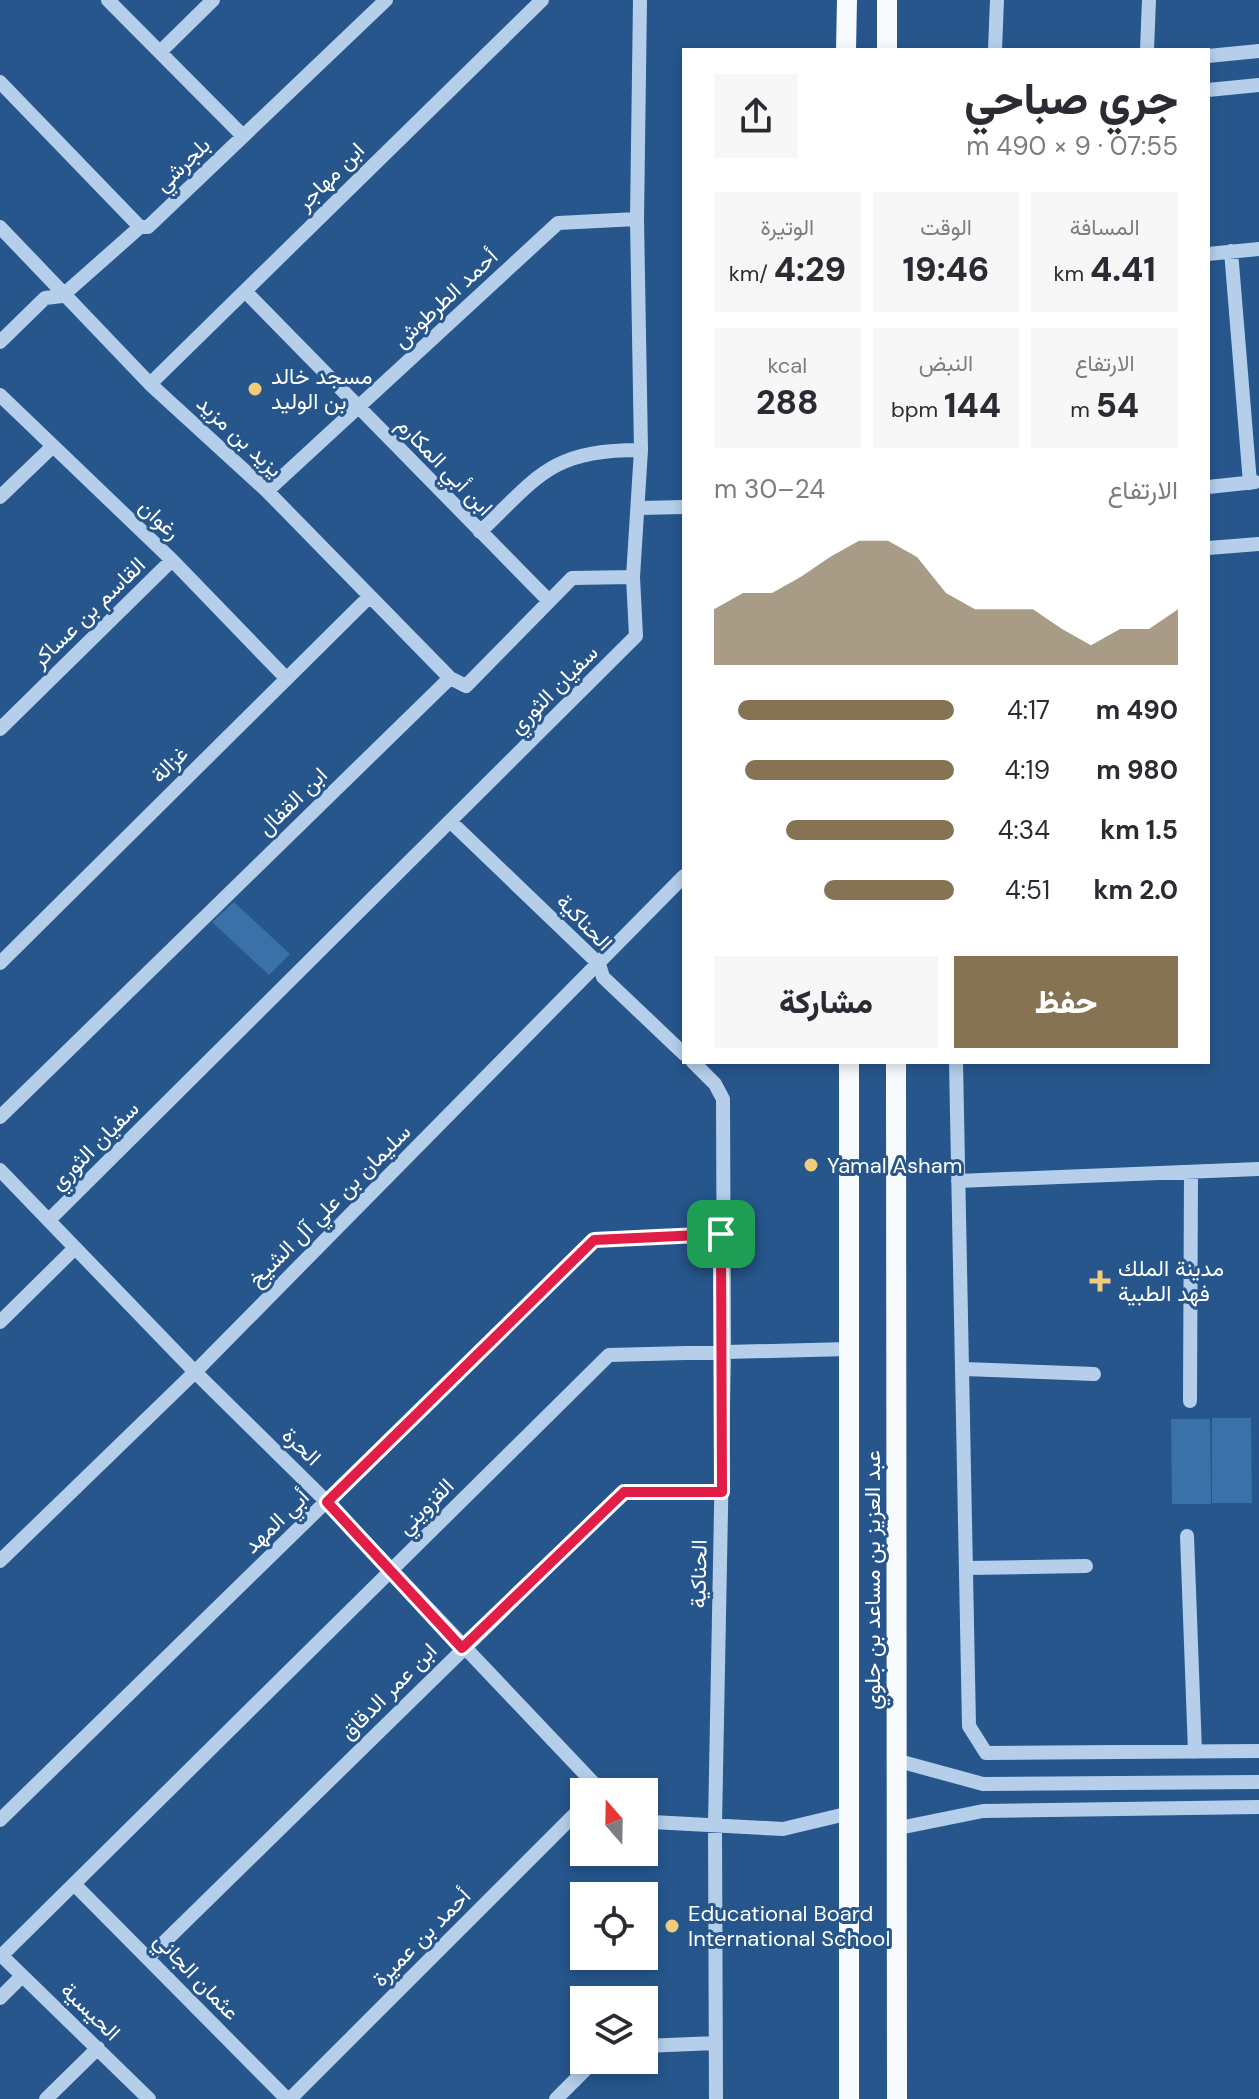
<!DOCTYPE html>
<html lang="ar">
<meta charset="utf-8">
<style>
:root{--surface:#fff;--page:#f7f7f7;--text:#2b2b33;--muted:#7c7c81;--accent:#857353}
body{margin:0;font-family:"DM Sans",Vazirmatn,sans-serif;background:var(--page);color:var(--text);direction:rtl;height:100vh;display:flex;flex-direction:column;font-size:30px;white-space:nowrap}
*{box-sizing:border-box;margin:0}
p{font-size:26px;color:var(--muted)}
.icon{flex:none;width:44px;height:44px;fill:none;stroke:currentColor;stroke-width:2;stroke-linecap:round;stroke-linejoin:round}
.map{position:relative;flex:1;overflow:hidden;direction:ltr}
.panel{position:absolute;left:682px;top:48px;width:528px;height:1016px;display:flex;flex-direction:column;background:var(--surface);border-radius:0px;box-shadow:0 4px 12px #0003;direction:rtl}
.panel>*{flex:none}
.needle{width:52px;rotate:340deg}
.buttons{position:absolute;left:570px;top:1778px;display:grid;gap:16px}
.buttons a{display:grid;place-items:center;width:88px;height:88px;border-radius:0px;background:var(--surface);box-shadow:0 4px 12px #0003;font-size:40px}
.pin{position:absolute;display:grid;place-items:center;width:68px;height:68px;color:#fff;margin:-34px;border-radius:16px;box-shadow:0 4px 12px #0006}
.round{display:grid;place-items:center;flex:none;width:84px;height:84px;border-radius:0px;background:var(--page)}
.summary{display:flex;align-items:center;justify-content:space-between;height:136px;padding:0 32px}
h1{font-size:44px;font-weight:800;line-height:60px}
.stats{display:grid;grid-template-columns:repeat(3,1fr);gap:12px;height:136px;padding:8px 32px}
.stats div{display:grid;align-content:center;border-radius:0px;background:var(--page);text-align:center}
.stats b{font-size:34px;font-weight:800}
.stats small{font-size:22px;font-weight:400}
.stats p{font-size:22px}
.chart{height:224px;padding:16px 32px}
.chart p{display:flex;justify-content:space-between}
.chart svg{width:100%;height:144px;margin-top:8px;fill:var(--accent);opacity:.7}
.cta{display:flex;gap:16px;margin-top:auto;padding:16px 32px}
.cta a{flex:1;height:92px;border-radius:0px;background:var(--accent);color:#fff;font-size:32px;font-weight:800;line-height:92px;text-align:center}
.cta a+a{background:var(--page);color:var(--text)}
ul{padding:0 32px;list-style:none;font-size:26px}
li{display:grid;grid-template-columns:128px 96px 1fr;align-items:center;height:60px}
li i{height:20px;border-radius:10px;background:var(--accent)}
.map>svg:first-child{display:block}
.green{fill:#3a71a8}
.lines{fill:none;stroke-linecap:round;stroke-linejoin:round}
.minor{stroke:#b5cfea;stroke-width:14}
.major{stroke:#f8fbfe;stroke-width:20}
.route-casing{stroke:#fff;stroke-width:16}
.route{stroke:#e11d48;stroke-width:10}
.poi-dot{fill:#f3cc7a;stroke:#26568c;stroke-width:3}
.labels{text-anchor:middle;stroke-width:6;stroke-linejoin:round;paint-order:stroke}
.street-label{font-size:22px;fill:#fff;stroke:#26568c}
.poi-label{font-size:22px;fill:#fff;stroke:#26568c;text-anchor:start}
</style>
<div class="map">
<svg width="1259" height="2099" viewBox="0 0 1259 2099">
<rect width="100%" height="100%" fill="#26568c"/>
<path class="green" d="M234,902L290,954L269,975L212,922Z
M1212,1418H1251L1252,1503H1212Z
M1171,1419H1210L1211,1504H1172Z"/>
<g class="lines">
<path class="minor" d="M108,0L243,136
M995,50L997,0
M1147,50L1149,0
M160,52L213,0
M1208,56L1259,51
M0,82L140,227
M1208,90L1259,85
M0,227L150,384L267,491L450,678
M1231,251L1250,483
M1208,254L1259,249
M246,292L548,600
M0,342L45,298L62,296L140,227H148L386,0
M150,384L542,0
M0,395L172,560L286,678
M1208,487L1255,482
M267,491L558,223L637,219
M0,497L51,448
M640,508L684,507
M480,532C540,474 552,450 641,450
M1208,548L1259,544
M0,729L172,560
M452,823L599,964L603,977L684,1054
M0,963L369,597
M693,1062L715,1084L723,1099L724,1353L715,1825L716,2099
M956,1062L969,1726L986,1753L1259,1751
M0,1117L450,678L466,686L572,578L633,577
M0,1170L195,1372L327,1502L602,1792
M958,1181L1259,1169
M49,1220L636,636L633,577L641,450L637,219L640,0
M0,1322L75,1248
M964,1369L1094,1374
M1190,1401L1191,1172
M1187,1536L1195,1752
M0,1561L195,1372L684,876
M966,1568L1086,1566
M895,1760L983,1784L1259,1782
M644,1817L652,1822L783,1829L850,1813
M0,1820L594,1240L721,1234
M894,1829L983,1811L1259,1807
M75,1885L287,2099
M2,1956L149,2099
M0,1957L609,1355L848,1349
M149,1957L624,1492H722
M0,1998L22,1976
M644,2046L716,2043
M46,2099L98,2048
M290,2099L584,1805
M556,2099L595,2060"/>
<path class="major" d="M846,50L847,0
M887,50V0
M849,1062V2099
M896,1062L897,2099"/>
</g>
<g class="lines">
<g class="route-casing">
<path id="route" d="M721,1234L722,1492H624L462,1648L327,1502L594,1240Z"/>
</g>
<use href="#route" class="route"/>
</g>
<g class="poi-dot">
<circle cx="255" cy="389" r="8"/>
<circle cx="811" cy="1165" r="8"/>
<path d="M1096 1269h8v8h8v8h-8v8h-8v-8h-8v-8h8z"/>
<circle cx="672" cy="1926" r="8"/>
</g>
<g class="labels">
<g class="street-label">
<text transform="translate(182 164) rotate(-44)" y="8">بلجرشي</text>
<text transform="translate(330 176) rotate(-45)" y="8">ابن مهاجر</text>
<text transform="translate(445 298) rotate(-43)" y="8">أحمد الطرطوش</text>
<text transform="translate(240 436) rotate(43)" y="8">يزيد بن مزيد</text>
<text transform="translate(445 466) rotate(46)" y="8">ابن أبي المكارم</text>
<text transform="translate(160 519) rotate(43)" y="8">رغوان</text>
<text transform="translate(88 612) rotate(-44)" y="8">القاسم بن عساكر</text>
<text transform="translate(553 689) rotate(-45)" y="8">سفيان الثوري</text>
<text transform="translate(169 764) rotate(-45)" y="8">غزالة</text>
<text transform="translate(292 801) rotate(-44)" y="8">ابن القفال</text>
<text transform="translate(585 922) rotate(46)" y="8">الحناكية</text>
<text transform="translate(94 1145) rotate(-45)" y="8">سفيان الثوري</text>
<text transform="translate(329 1205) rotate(-45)" y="8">سليمان بن علي آل الشيخ</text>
<text transform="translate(302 1446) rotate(44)" y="8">الحرة</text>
<text transform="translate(425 1506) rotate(-45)" y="8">القزويني</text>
<text transform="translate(276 1521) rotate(-44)" y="8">أبي المهد</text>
<text transform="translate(698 1574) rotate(-89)" y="8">الحناكية</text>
<text transform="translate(872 1580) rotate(-90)" y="8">عبد العزيز بن مساعد بن جلوي</text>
<text transform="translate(388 1691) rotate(-45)" y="8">ابن عمر الدقاق</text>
<text transform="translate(421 1937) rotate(-45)" y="8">أحمد بن عميرة</text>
<text transform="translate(197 1976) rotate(46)" y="8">عثمان الجاني</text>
<text transform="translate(91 2011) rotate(44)" y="8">الحيسية</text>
</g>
<g class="poi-label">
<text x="271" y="384">مسجد خالد<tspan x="271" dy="25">بن الوليد</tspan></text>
<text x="827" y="1173">Yamal Asham</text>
<text x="1118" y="1276">مدينة الملك<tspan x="1118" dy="25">فهد الطبية</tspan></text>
<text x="688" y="1921">Educational Board<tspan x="688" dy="25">International School</tspan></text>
</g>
</g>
</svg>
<div class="buttons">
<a><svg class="needle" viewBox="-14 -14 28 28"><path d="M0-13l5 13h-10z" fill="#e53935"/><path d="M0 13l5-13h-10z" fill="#7c7c81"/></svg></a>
<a><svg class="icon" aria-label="locate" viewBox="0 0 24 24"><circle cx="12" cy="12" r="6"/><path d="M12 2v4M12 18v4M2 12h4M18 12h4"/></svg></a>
<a><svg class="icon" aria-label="layers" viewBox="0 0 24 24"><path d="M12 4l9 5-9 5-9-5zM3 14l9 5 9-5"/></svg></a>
</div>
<div class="pin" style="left:721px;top:1234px;background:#1e9e55"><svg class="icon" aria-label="arrive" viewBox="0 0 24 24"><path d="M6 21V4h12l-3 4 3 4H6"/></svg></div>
<section class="panel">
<div class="summary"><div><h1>جري صباحي</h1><p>07:55 · 9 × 490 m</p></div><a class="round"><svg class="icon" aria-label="share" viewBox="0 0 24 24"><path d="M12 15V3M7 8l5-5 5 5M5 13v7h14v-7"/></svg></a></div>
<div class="stats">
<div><p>المسافة</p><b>4.41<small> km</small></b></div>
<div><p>الوقت</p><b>19:46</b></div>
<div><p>الوتيرة</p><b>4:29<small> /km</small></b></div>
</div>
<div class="stats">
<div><p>الارتفاع</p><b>54<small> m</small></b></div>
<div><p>النبض</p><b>144<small> bpm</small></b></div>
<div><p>kcal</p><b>288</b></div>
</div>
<div class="chart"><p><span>الارتفاع</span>24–30 m</p>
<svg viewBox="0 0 160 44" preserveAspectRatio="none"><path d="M0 44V27L10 22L20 22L30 17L40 11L50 6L60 6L70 11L80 22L90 27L100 27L110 27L120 33L130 38L140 33L150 33L160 27V44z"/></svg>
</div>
<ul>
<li><b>490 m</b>4:17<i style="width:90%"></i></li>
<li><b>980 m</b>4:19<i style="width:87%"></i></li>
<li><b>1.5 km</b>4:34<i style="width:70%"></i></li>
<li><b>2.0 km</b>4:51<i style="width:54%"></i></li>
</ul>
<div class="cta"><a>حفظ</a><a>مشاركة</a></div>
</section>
</div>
